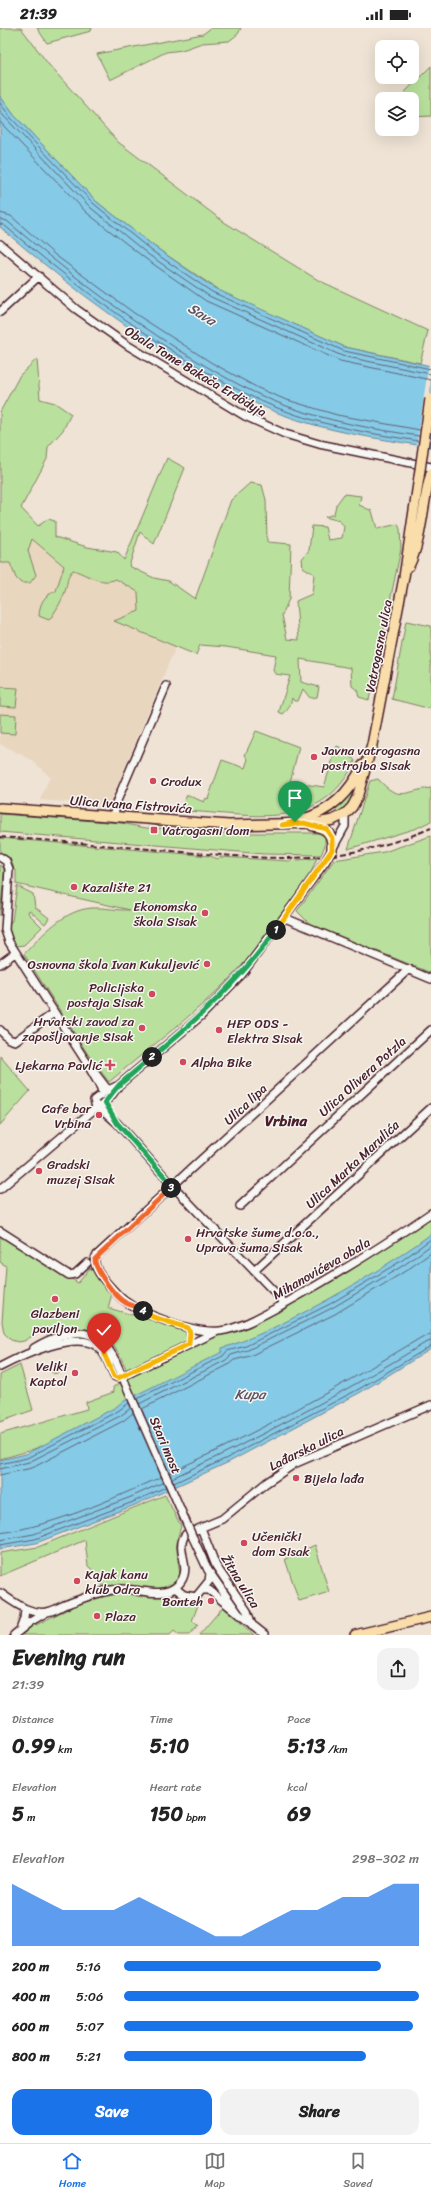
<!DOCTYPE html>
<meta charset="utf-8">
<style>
:root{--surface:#fff;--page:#f2f2f2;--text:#222;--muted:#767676;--line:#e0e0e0;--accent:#1a73e8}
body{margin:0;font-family:Sriracha,sans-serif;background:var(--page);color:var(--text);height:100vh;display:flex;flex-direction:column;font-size:15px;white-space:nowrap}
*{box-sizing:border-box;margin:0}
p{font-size:13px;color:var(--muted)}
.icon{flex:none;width:22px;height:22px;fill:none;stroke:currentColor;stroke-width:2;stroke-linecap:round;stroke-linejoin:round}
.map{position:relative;height:1607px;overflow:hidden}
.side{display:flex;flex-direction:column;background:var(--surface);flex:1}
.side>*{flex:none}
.controls{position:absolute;left:375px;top:12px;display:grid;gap:8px}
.controls a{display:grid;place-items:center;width:44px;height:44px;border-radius:8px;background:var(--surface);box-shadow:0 4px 16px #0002;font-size:20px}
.pin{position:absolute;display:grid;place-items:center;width:34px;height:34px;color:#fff;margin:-41px -17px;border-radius:50% 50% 50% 0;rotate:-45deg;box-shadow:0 0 4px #0007}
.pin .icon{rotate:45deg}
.km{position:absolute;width:20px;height:20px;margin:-10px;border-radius:50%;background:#222;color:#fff;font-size:11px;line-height:20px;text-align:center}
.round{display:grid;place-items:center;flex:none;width:42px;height:42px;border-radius:12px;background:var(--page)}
.summary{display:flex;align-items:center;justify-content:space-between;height:68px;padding:0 12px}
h1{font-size:22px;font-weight:700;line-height:30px}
.figures{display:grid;grid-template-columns:repeat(3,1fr);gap:6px;height:68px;padding:4px 12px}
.figures div{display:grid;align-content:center}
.figures b{font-size:20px;font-weight:700}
.figures small{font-size:11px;font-weight:400}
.figures p{font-size:11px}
.chart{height:112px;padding:8px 12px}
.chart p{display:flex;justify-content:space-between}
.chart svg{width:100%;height:72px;margin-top:4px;fill:var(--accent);opacity:.7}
.primary-button{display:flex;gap:8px;margin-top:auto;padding:8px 12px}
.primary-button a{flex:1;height:46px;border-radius:12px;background:var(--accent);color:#fff;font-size:16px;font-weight:700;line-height:46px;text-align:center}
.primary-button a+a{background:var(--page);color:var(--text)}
ul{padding:0 12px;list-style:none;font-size:13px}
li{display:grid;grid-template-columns:64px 48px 1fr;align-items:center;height:30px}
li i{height:10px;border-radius:5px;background:var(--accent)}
.status{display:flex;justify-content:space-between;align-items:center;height:28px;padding:0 20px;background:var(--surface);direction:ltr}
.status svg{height:11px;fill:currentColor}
.tabs{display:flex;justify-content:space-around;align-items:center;height:56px;border-top:1px solid var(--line);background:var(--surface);font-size:11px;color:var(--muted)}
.tabs a{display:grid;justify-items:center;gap:2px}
.tabs .on{color:var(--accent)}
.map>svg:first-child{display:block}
.built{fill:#e8d6bf}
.green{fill:#b9e19d;stroke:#828064}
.water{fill:#85cae6;stroke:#6d869b}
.pier{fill:#eee3d4}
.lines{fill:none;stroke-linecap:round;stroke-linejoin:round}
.shore{stroke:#626376;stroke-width:1}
.minor-casing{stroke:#4a1f2b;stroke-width:10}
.major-casing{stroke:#4a1f2b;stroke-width:12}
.minor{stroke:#f6f6f2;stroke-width:7}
.major{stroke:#f9ddab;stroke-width:9}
.rail{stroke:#4a1f2b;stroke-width:2;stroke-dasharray:6 3;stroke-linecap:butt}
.minor-bridge-casing{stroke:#4a1f2b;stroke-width:10;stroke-linecap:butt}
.major-bridge-casing{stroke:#4a1f2b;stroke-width:12;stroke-linecap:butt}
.minor-bridge{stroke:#f6f6f2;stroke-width:7}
.major-bridge{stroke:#f9ddab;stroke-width:9}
.split-1-casing{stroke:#fff;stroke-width:8}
.split-2-casing{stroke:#fff;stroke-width:8}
.split-3-casing{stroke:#fff;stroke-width:8}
.split-4-casing{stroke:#fff;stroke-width:8}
.split-5-casing{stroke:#fff;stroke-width:8}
.split-1{stroke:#f5b400;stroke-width:5}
.split-2{stroke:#22a559;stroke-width:5}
.split-3{stroke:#22a559;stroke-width:5}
.split-4{stroke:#f0652b;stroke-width:5}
.split-5{stroke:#f5b400;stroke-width:5}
.poi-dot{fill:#d1495b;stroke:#f6f6f2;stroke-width:1.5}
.labels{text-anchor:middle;stroke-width:3;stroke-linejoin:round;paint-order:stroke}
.street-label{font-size:13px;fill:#4a1f2b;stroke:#f6f6f2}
.poi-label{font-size:13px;fill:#4a1f2b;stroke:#f6f6f2;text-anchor:start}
.water-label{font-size:14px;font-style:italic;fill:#5c5263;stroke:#f6f6f2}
.quarter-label{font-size:15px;font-weight:bold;fill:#4a1f2b;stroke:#f6f6f2}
</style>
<div class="status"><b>21:39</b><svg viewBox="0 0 49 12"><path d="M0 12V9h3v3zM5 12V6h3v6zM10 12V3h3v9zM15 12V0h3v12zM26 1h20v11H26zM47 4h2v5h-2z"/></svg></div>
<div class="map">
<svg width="431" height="1607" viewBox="0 0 431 1607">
<rect width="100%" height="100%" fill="#eee3d4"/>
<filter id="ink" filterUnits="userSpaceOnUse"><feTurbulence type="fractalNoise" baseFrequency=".025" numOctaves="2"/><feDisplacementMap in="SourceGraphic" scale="8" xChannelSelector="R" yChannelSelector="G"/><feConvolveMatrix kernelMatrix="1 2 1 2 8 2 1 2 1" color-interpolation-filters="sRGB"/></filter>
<g filter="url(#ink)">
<path class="built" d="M0,480L118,544L189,587L109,777L40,772L50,749L32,732L0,716Z"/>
<path class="green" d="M0,0H21L49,37L118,114L224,194L318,252L428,303L420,335L345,319L223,265L155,219L97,174L14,87L0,68Z
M37,0H92L91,3L47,15Z
M211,0H241L238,6L229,13L202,15L182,22L166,24L110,52L97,26L203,6Z
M431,38V88L412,89V71H398Z
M37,331L40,371L55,375L71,386L63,402L48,419L47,431L21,480L38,498L48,491L55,493V509L87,519L117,524L124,532L167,430L185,440L154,516L140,504L129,538L154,550L169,553L195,571L231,472L250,455L262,457L266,472L267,514L291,516L289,571L282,587L287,611L299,612L296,573L312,566L314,546L303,539L302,531L309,522L312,498L325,499L328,512L342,510L344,499L340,493L325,489L334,486L336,477L344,466L361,468L359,477L372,483L377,501L398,496L400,501L401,521L369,672L359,669L357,662L352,658L351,640L300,631L301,654L319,659L317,669L310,670L303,661L298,673H294L292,670C290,678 289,681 283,686L279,684L290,648L275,646L273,642L276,627L226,619L200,617L196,627L114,593L139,583L138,564L116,551C102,558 86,546 73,542C67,548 68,552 66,560C64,569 55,585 49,592L39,588C40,575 43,568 56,563L64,538L32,511L28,523L36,547L30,555H21L16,550L10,535H0V384L20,347Z
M406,593L431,598V681L392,671Z
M0,659L18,660L16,679L0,678Z
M0,686L16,687L15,706L0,705Z
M256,703L299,719L290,754L324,759L337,718L347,723L355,733C321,806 251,786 185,783L182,778L187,767L204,774L206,770L208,771L222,732L245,740L248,731L245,727Z
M378,751C400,775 404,763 431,760V793L417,800L348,821L370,753Z
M355,757L348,779L337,786L335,780Z
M0,786L121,795L146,800L197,801L217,805H320L325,808V817L321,827L264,826L0,804Z
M431,808V945L310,896L297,883L334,832L384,824Z
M0,810L210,828L218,831L220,829L289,833L317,830L312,842C292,870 275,900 252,926C211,975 158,1012 109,1054L89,1028L24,926C43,906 64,882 92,880C105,879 118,883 130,882L16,856V842H12L0,826Z
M0,837L4,840V846L0,888Z
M17,858L33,866L35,879L49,890L45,896L29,882L28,885L42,899L24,917L16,918L13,915L9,907L8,895L12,893Z
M0,1028L30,1063L0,1097Z
M431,1190V1262L110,1394L25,1424L0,1431V1406L87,1381L86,1374L114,1364L113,1359L197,1314L234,1303L286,1279L348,1244Z
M0,1207L78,1255L90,1240L113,1262L108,1280L182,1301L185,1303L187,1313L127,1343C110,1301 91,1294 48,1308L44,1301L24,1313L18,1314L11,1312L4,1305L2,1294L6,1238L0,1234Z
M50.5 1341a4.5 4.5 0 1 1 9 0a4.5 4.5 0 1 1-9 0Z
M20,1337L33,1382L0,1394V1347Z
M165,1467L181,1498L176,1515L180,1548C162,1572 129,1556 103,1558L97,1546L88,1538L85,1512L0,1548V1525L38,1519Z
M315,1517L329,1564L299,1573L285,1531Z
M127,1565L141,1569L144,1567L175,1570L198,1577L192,1593L198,1597L189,1607H179L174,1603L170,1607H22L35,1595L36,1597C69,1580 89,1569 127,1565Z
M223,1579L254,1607H199Z"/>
<path class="water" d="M0,68L14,87L97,174L155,219L214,260L345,319L431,338V419C379,411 327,404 278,385C241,370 207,350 174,329C112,290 55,247 0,199Z
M431,1206V1321L361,1364L229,1434L135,1477L36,1515L0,1521V1432L26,1426L116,1379L122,1374L222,1324V1320C246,1313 267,1303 289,1292C339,1267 386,1239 431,1206Z"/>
<path class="pier" d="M429,335L431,336L429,420L416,419Z"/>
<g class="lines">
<path class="shore" d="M0,75L11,90L94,176L152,223L212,264L344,323L431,341
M0,84L91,180L149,227L209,268L342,328L431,346
M0,94L87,185L146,231L206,273L340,333L431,352
M0,185L11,188L55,227L134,285L212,335L258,360L284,371L337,387L420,402
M0,191L7,193C62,240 118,283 179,322C212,342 245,362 281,376C325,393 373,401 419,408
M0,196L4,197C60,245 117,288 179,327C211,347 244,367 280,381C324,398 372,406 419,413
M137,1371L223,1328L227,1323L246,1318L330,1276L401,1233L431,1211
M139,1376L226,1332L231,1327L248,1322L332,1280L404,1237L431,1217
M142,1381L228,1337L234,1332L250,1328L335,1286L407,1242L431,1225
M0,1436L27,1430L118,1383L129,1375
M0,1441L29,1434L120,1388L131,1380
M169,1445C257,1405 340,1359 422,1309L431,1307
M0,1447L32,1440L123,1393L133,1385
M172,1450C259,1410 343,1365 425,1315L431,1313
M174,1455L227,1430L359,1361L431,1318
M0,1505C56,1497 110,1472 161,1449
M0,1512L34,1506L131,1469L164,1454
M0,1517L35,1511L133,1474L166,1459"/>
<g class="minor-casing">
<path id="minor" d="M0,216L76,281L127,317L245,388L285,406L319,416L431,439
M0,284L39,248
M114,788L116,775L166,658
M0,829L6,833L9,841L5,902L9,914L85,1032
M285,890L431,951
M0,936L15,925
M409,941L96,1228C90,1240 109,1257 117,1266C133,1284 194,1306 220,1303C242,1300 265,1286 284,1276C334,1248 383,1218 431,1185
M0,1002L9,1011L15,1013L54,985
M106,1063H111V1068L101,1078L96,1079L94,1072Z
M102,1066L101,1060L85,1032L108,1062L117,1058
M112,1067L119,1057L201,988L242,946L325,834L345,798V786
M99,1079L117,1095L173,1158L282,1272L283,1276
M0,1161L97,1079
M240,1178L431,1002
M0,1203L69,1247L75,1246L87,1235
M254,1243L431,1080
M34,1320C67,1301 97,1294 116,1334
M0,1339C21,1328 80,1299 100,1321C107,1328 110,1339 114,1348L119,1350L216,1304
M201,1500L216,1538L247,1583L252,1597
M193,1510L208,1542L238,1585
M175,1560L184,1567L196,1569L209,1553L210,1545
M203,1562H209L265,1607
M0,1565C14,1574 29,1587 47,1584C54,1583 61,1578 67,1576C84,1570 102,1562 120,1561C138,1560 164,1572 178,1557C195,1540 173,1521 186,1506L222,1491L266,1455L294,1436L431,1377
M21,1599L24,1591L25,1581
M14,1607L30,1594L47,1584"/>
</g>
<g class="major-casing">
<path id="major" d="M409,538C423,509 422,475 431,445
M0,780L229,797L317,795L333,792L345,786L352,779L357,770L372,717L404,549L419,449
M300,792C331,784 349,765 363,737
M313,798C328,800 333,807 332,822
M355,1607L431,1589"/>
</g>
<use href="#minor" class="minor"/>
<use href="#major" class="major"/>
<path class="rail" d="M0,809C57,813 115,818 172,823C269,831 338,840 431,800"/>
<g class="minor-bridge-casing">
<path id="minor-bridge" d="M116,1334L193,1510"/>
</g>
<g class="major-bridge-casing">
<path id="major-bridge" d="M419,449L430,371"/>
</g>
<use href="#minor-bridge" class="minor-bridge"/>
<use href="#major-bridge" class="major-bridge"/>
</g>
</g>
<g class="lines" filter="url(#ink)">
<g class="split-1-casing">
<path id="split-1" d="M276,902L332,822V810L326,801L304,795L282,797L295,794"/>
</g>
<g class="split-2-casing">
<path id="split-2" d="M152,1029C199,990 241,951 276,902"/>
</g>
<g class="split-3-casing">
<path id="split-3" d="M152,1029L119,1057L105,1074L117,1095L173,1158L171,1160"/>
</g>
<g class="split-4-casing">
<path id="split-4" d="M143,1283C137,1278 132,1278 126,1275C116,1270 94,1241 95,1231L171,1160"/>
</g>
<g class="split-5-casing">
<path id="split-5" d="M104,1326L114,1348L118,1350L189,1316L190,1305L188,1300L153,1289L143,1283"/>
</g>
<use href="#split-1" class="split-1"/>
<use href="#split-2" class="split-2"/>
<use href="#split-3" class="split-3"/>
<use href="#split-4" class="split-4"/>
<use href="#split-5" class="split-5"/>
</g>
<g class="poi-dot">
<circle cx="314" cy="729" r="4"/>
<circle cx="153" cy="753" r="4"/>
<rect x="150" y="798" width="8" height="8" rx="2"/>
<circle cx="74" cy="859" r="4"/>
<circle cx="205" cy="885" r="4"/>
<circle cx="207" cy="936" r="4"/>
<circle cx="152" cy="966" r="4"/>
<circle cx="142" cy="1000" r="4"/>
<circle cx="219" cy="1002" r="4"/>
<circle cx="183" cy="1034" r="4"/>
<path d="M108 1031h4v4h4v4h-4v4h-4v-4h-4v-4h4z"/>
<circle cx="99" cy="1087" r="4"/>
<circle cx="39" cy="1143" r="4"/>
<circle cx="188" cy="1211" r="4"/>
<circle cx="55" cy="1271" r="4"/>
<circle cx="75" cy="1345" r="4"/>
<circle cx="296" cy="1450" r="4"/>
<circle cx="244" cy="1515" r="4"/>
<circle cx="77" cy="1553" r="4"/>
<circle cx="211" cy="1573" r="4"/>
<circle cx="97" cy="1588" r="4"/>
</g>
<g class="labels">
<g class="street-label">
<text transform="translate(196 343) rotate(31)" y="5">Obala Tome Bakača Erdödyja</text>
<text transform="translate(378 618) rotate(-79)" y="5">Vatrogasna ulica</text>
<text transform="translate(131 776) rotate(4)" y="5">Ulica Ivana Fistrovića</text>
<text transform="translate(362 1048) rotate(-42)" y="5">Ulica Olivera Potzla</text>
<text transform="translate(245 1076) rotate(-43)" y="5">Ulica lipa</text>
<text transform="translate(352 1136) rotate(-43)" y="5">Ulica Marka Marulića</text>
<text transform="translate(321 1240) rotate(-30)" y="5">Mihanovićeva obala</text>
<text transform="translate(166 1417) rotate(67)" y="5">Stari most</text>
<text transform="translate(306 1420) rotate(-27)" y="5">Lađarska ulica</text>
<text transform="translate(241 1553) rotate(58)" y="5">Žitna ulica</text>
</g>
<g class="poi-label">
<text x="322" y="727">Javna vatrogasna<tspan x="322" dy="15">postrojba Sisak</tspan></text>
<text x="161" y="758">Crodux</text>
<text x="162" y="807">Vatrogasni dom</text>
<text x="82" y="864">Kazalište 21</text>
<text x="197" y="883" text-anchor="end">Ekonomska<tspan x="197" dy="15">škola Sisak</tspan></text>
<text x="199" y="941" text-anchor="end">Osnovna škola Ivan Kukuljević</text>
<text x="144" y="964" text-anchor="end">Policijska<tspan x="144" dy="15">postaja Sisak</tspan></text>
<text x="134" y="998" text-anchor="end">Hrvatski zavod za<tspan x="134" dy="15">zapošljavanje Sisak</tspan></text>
<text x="227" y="1000">HEP ODS -<tspan x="227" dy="15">Elektra Sisak</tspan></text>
<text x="191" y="1039">Alpha Bike</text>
<text x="102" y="1042" text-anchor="end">Ljekarna Pavlić</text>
<text x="91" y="1085" text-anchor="end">Cafe bar<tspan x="91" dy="15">Vrbina</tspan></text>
<text x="47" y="1141">Gradski<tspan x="47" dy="15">muzej Sisak</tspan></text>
<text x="196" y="1209">Hrvatske šume d.o.o.,<tspan x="196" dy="15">Uprava šuma Sisak</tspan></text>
<text x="55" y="1290" text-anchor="middle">Glazbeni<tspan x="55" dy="15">paviljon</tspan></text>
<text x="67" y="1343" text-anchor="end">Veliki<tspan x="67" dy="15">Kaptol</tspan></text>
<text x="304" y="1455">Bijela lađa</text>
<text x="252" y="1513">Učenički<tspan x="252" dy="15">dom Sisak</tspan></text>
<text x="85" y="1551">Kajak kanu<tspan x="85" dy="15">klub Odra</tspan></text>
<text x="203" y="1578" text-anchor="end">Bonteh</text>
<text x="105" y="1593">Plaza</text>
</g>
<g class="water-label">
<text transform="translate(202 286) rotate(32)" y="5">Sava</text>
<text x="250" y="1371">Kupa</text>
</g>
<g class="quarter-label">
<text x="286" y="1098">Vrbina</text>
</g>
</g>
</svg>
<div class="controls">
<a><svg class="icon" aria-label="locate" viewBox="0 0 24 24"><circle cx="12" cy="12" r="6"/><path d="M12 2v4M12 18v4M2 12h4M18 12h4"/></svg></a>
<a><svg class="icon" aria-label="layers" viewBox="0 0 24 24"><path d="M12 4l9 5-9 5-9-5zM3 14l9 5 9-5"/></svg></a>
</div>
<div class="pin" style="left:295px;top:794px;background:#1e9e55"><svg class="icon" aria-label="arrive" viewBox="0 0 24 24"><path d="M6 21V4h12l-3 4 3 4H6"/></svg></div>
<div class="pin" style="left:104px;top:1326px;background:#d93025"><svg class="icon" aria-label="check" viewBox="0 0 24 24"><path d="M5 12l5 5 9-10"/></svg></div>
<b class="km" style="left:276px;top:902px">1</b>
<b class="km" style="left:152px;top:1029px">2</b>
<b class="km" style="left:171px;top:1160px">3</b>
<b class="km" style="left:143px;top:1283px">4</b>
</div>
<section class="side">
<div class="summary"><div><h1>Evening run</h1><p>21:39</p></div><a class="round"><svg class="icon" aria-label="share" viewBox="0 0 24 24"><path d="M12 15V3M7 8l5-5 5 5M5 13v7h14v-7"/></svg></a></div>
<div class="figures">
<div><p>Distance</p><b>0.99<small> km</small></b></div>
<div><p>Time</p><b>5:10</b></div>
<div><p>Pace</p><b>5:13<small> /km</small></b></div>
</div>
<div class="figures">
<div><p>Elevation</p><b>5<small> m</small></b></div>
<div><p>Heart rate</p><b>150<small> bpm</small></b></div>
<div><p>kcal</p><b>69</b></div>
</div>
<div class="chart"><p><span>Elevation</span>298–302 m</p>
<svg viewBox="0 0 160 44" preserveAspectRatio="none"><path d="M0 44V6L10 14L20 22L30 22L40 22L50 14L60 22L70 30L80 38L90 38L100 30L110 22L120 22L130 14L140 14L150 6L160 6V44z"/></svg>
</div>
<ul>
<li><b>200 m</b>5:16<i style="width:87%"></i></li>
<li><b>400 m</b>5:06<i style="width:100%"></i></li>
<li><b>600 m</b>5:07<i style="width:98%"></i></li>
<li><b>800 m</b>5:21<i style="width:82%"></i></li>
</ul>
<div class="primary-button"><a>Save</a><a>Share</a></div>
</section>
<nav class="tabs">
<a class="on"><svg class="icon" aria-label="home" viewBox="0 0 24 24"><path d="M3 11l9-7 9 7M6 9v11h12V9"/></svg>Home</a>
<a><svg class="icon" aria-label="map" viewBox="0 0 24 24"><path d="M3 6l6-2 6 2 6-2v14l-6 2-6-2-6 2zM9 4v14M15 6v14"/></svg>Map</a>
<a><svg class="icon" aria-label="saved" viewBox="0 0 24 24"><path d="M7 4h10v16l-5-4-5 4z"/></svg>Saved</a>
</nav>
